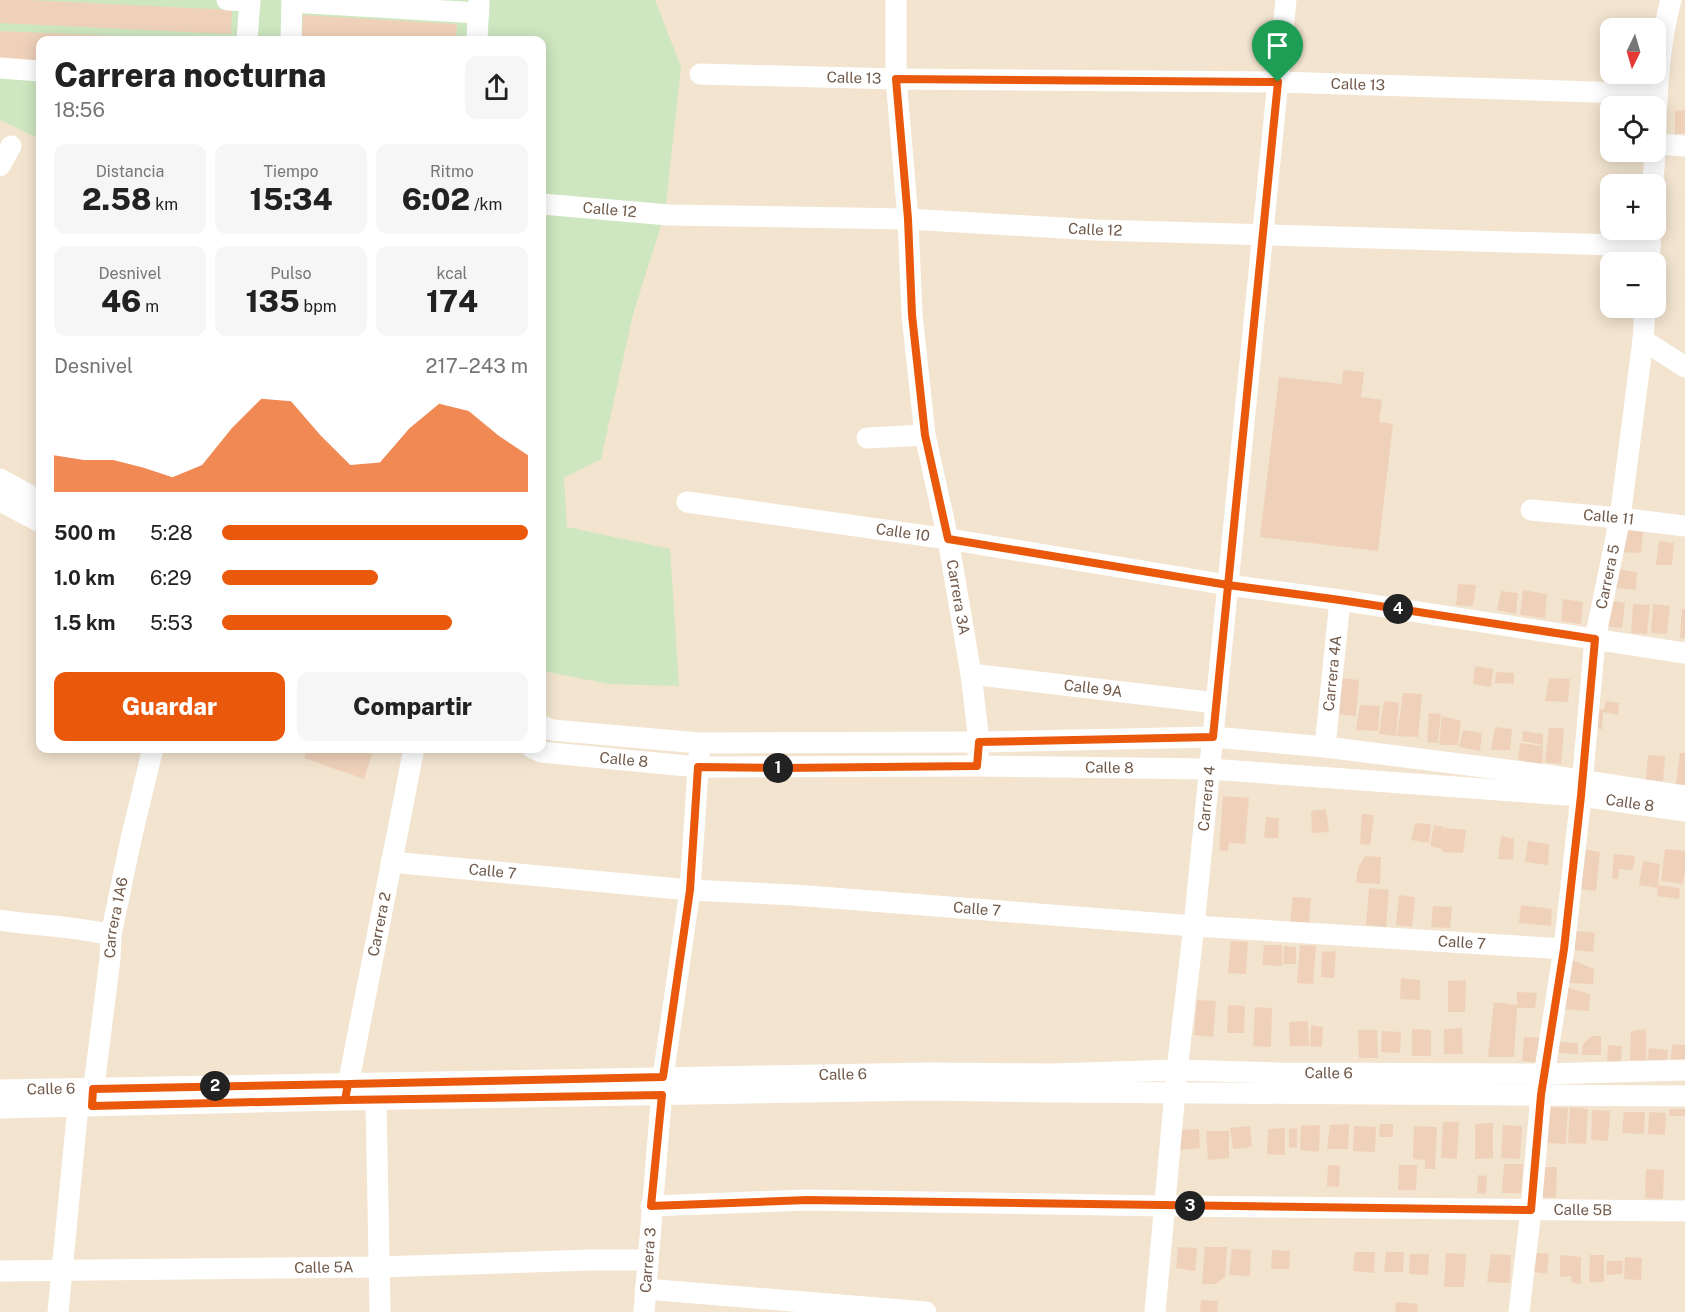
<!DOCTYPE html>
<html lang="es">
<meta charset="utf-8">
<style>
:root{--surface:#fff;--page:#f6f6f6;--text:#222;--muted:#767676;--accent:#ea580c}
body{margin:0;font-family:"Public Sans",sans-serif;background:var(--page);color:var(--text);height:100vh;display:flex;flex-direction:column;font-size:22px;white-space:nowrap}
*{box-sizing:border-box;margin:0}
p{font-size:20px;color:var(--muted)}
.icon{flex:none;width:33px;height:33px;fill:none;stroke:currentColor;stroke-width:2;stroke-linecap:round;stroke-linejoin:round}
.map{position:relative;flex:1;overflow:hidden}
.panel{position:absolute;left:36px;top:36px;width:510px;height:717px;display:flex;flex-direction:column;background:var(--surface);border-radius:12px;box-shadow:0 3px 15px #0003}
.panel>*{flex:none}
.needle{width:39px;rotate:185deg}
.fabs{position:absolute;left:1600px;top:18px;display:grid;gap:12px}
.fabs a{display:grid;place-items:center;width:66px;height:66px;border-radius:12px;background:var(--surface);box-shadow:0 3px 15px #0003;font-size:30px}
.pin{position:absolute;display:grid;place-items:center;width:51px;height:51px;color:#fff;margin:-62px -26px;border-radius:50% 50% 50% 0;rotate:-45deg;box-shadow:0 0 6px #0007}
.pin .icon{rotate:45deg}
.km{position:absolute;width:30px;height:30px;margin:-15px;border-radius:50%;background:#222;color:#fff;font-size:16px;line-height:30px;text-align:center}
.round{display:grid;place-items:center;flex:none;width:63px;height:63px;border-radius:12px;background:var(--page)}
.overview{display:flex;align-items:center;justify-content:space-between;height:102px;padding:0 18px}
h1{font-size:33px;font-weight:800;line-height:45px}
.figures{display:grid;grid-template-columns:repeat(3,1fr);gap:9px;height:102px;padding:6px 18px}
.figures div{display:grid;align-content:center;border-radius:12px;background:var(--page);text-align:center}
.figures b{font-size:30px;font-weight:800}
.figures small{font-size:16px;font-weight:400}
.figures p{font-size:16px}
.chart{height:168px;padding:12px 18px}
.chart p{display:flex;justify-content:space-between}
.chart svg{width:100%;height:108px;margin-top:6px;fill:var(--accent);opacity:.7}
.cta{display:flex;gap:12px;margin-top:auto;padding:12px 18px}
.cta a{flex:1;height:69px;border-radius:12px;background:var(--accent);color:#fff;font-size:24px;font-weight:800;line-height:69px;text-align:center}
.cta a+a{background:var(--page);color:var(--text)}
ul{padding:0 18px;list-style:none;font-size:20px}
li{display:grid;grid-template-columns:96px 72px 1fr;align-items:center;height:45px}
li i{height:15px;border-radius:8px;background:var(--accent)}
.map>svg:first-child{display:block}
.residential{fill:#f2e4cf;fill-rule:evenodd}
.green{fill:#cee7c0}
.building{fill:#efd1ba}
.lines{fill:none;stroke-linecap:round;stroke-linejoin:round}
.minor{stroke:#fff;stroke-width:21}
.route-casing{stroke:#fff;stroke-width:12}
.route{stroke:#ea580c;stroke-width:8}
.labels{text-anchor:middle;stroke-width:4.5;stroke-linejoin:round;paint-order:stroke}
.street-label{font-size:15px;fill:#705949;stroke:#fef6e6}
</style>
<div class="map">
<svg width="1685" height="1312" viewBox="0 0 1685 1312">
<rect width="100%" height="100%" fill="#fbf2e1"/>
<path class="residential" d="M0,0H1685V1312H0ZM1611,28H1656V74H1611ZM40,40H542V748H40ZM1611,106H1656V152H1611ZM1611,184H1656V230H1611ZM1611,262H1656V308H1611Z"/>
<path class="green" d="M0,0H655L681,67L665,213L633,314L601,459L564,478L567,527L670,549L679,686L610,684L542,671V40H40V139L0,120Z"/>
<path class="building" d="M0,0H28L232,10L231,34L0,23Z
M303,15L457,24L456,40H386L302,36Z
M0,31L194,39V40H40V63L0,62Z
M1685,110V133L1675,134V111Z
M1343,370L1364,372L1361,397L1382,400L1379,422L1393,424L1378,551L1260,537L1279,377L1342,384Z
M1622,530L1643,532L1641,553L1619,552Z
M1659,541L1674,543L1672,565H1656Z
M1618,569L1637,572L1636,590L1615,588Z
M1458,584L1476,585L1473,606L1456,605Z
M1523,590L1547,594L1545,618L1520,615Z
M1501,591L1518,593L1516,614L1497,610Z
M1563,599L1583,602L1581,624L1561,621Z
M1607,600L1625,603L1622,628L1604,626Z
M1633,604L1650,605L1647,634L1631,633Z
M1653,604L1670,606L1667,634L1651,633Z
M1682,609H1685V638H1680Z
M1475,666L1493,669L1491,687L1473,684Z
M1496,672L1514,673V684L1495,683Z
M1340,678L1359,680L1356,716L1337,714Z
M1549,678L1570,679L1568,702L1545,701Z
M1403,693L1422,694L1418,737L1397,736Z
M1384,701L1399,703L1396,736L1379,734Z
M1606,701L1619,703L1618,715L1603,712L1602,729L1590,728L1592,707L1604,710Z
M1360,705L1380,706L1378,731L1356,730Z
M1429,713L1441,714L1438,743L1427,742Z
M1442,716L1461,721L1458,745H1439Z
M1495,727L1512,729L1510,750H1491Z
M1549,728H1564L1561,764L1545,762Z
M1463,730L1482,733L1480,751L1459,747Z
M1523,731L1543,734V745L1522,741Z
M1520,743L1543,746L1542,765L1518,760Z
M308,748H374L364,779L304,758Z
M1680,753H1685V785L1676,784Z
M1648,755L1665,756L1663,781L1646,780Z
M1223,796L1249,798L1245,844L1229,843L1228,851L1219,850Z
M1326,809L1329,832L1312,833L1311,811Z
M1362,814L1374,815L1370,845L1360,844Z
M1266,817L1279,818L1278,838H1264Z
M1415,823L1431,824L1429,843L1411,840Z
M1434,825L1444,827L1443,837L1445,828L1466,830L1463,853L1442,852V849L1430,846Z
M1501,836L1514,839L1513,860L1498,859Z
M1528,841L1549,844L1548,865L1525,862Z
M1575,848L1600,852L1596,891L1571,888Z
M1665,849L1685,851V871L1683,884L1661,881Z
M1614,854L1635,856L1633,870L1619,869L1618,879L1612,878Z
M1365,856L1381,857L1380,884L1356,883L1358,868Z
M1643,861L1660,864L1658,885L1680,888L1679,899L1657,896L1658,888L1639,885Z
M1369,888L1389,890L1386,927L1366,925Z
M1399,895L1415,897L1412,927L1396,925Z
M1293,897L1311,898L1309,924L1290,922Z
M1521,905L1552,909L1551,926L1519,923Z
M1433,906L1452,907L1450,928L1431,927Z
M1576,931L1595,933L1593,952L1573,950Z
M1231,941L1248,942L1246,974L1228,973Z
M1264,945H1282V966L1262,965Z
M1300,945L1316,946L1313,984L1297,983Z
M1284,946L1296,947V964H1283Z
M1336,951L1334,978L1321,977L1322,952Z
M1570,959L1594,969L1593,984L1567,983Z
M1401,978L1420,980V1000L1400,999Z
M1466,980L1465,1012H1448V981Z
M1565,987L1590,994L1589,1011L1561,1009Z
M1517,992L1537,993L1535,1008H1517L1514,1057H1488L1494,1002L1517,1005Z
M1197,1000L1216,1001L1213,1037L1194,1035Z
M1228,1005L1245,1006L1244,1033H1227Z
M1255,1007L1272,1008L1271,1047L1253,1046Z
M1308,1021L1309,1046H1290L1289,1022Z
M1311,1025L1323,1027L1322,1047L1310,1046Z
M1462,1028L1463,1054H1444V1029Z
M1412,1029L1431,1030V1056H1412Z
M1646,1029V1061L1630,1060L1631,1031Z
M1358,1030H1377L1378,1058H1359Z
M1382,1031L1401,1032L1400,1053L1381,1052Z
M1592,1036H1601V1055H1582L1583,1044Z
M1524,1037L1542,1038L1541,1063L1522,1061Z
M1559,1042L1578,1043V1054L1559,1053Z
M1672,1044L1685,1045V1061L1671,1060Z
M1608,1045L1622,1046L1621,1064H1607Z
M1649,1048L1668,1050L1666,1064L1647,1063Z
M1550,1107L1568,1108L1566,1144L1547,1143Z
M1570,1107L1588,1109L1586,1144L1568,1143Z
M1670,1109H1685V1116H1669Z
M1592,1110L1610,1111L1608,1141L1591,1140Z
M1624,1112H1645L1644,1134L1622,1133Z
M1649,1112L1666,1113L1665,1135L1648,1134Z
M1443,1122H1459L1457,1159L1441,1158Z
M1493,1123V1158L1475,1159V1124Z
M1349,1124L1348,1149H1327L1330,1125Z
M1380,1124H1393V1137H1379Z
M1320,1125L1319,1152L1300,1150L1301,1126Z
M1503,1125L1522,1126L1520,1159L1501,1158Z
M1250,1126L1252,1147L1233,1149L1230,1128Z
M1354,1126L1376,1127L1375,1152L1353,1151Z
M1414,1126L1437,1127L1435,1169H1425V1160L1413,1159Z
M1285,1128V1155L1267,1154L1268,1129Z
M1297,1128V1148L1289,1147V1129Z
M1199,1129L1200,1148L1180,1150L1179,1130Z
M1206,1131H1229V1158L1208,1160Z
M1504,1164H1523L1521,1193H1502Z
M1328,1165L1340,1166L1339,1187L1327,1186Z
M1399,1165H1417L1416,1190H1398Z
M1540,1167H1557L1556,1198L1538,1197Z
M1646,1169L1664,1170L1663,1199L1645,1198Z
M1478,1175L1487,1176L1486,1194L1477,1193Z
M1178,1247L1197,1248L1195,1271L1176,1268Z
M1205,1247H1227L1225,1277L1215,1284H1202Z
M1232,1249L1251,1250L1250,1276L1229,1275Z
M1272,1250L1290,1251L1289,1269H1271Z
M1355,1252H1375L1374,1273L1353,1271Z
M1386,1252H1404L1403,1272H1384Z
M1530,1252L1549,1254L1547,1274L1528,1271Z
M1446,1253L1466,1254L1464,1287H1444Z
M1410,1254H1429L1428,1275L1409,1274Z
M1491,1254L1511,1255L1510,1283L1487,1282Z
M1560,1255L1581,1257V1284L1572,1283L1571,1276L1560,1277Z
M1590,1255H1604V1282H1589Z
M1625,1257L1642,1258L1641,1280L1624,1279Z
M1607,1261H1623L1622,1274L1606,1275Z
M1201,1300L1218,1301L1217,1312H1200Z
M1396,1302L1418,1304L1417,1312H1395Z"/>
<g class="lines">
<g class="minor">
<path d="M227,0L250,1"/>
<path id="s1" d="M896,0V79L908,219L912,315L925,435L948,539L971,674L979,742L978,754"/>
<path d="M292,2L479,13"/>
<path d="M247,40L250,0"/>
<path d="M291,40L292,0"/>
<path d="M477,40L479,0"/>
<path d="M0,68L40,71"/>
<path id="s2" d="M700,74L896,79L1278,82L1657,94"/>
<path d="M1656,134C1657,89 1659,44 1671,0"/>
<path d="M1656,144L1685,146"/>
<path d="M0,166L11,146"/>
<path d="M1653,184L1655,152"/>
<path id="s3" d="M542,204L669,215L908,219L1095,230L1650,246"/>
<path d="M1649,262L1651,230"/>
<path d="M1643,340L1685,367"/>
<path d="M867,438L925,435"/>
<path d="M0,479L40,501"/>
<path d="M0,501L40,522"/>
<path id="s4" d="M687,502L948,539L1228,585L1340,600L1685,653"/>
<path id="s5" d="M1531,510L1620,518L1685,526"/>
<path id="s6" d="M971,674L1216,703"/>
<path d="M542,726L552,730L699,743L979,742L1213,737L1325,747L1547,775L1685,796"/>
<path id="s7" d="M1325,747L1340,600"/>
<path id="s8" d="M532,748L541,752L698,767L977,766L1209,769L1581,796L1685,811"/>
<path id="s9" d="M391,862L690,890L794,895L1194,926L1564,949"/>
<path d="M0,920C37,926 75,926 111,935"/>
<path id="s10" d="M0,1090L928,1073L1052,1074L1177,1070L1279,1073L1545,1074L1685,1070"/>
<path id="s11" d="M346,1095L414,748"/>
<path d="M376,1100L380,1312"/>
<path id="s12" d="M92,1102L110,959L111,935L131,839L153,748"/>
<path d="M0,1108L345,1100L927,1090L1053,1092L1685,1096"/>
<path id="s13" d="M651,1206L806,1200L1166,1206L1685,1211"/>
<path id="s14" d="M0,1271L379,1267L591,1260H647"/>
<path d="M645,1289L926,1312"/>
<path d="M58,1312L78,1106"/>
<path id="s15" d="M644,1312L663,1077L690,890L699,755"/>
<path id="s16" d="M1155,1312L1177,1070L1194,926L1286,0"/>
<path id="s17" d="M1519,1312L1531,1210L1541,1095L1564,949L1581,796L1595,639L1620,518L1643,340L1645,308"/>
</g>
</g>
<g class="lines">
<g class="route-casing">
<path id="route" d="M1278,82C1256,300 1235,518 1213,737L979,742L977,766L782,768L698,767L690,890L663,1077L348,1084L345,1100L92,1106L93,1089L348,1084L345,1100L662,1095L651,1206L807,1200L1531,1210L1541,1095L1564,949L1581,796L1595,639L1340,600L1228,585L948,539L925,435L912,315L908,219L896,79L1278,82"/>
</g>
<use href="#route" class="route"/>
</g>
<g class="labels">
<g class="street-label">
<text dy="5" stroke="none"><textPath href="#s2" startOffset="154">Calle 13</textPath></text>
<text dy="5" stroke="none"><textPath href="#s2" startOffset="658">Calle 13</textPath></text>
<text dy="5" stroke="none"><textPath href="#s3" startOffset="68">Calle 12</textPath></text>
<text dy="5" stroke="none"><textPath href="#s3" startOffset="554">Calle 12</textPath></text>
<text dy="5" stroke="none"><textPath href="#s5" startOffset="78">Calle 11</textPath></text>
<text dy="5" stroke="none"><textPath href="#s4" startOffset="218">Calle 10</textPath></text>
<text dy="5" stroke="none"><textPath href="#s17" startOffset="741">Carrera 5</textPath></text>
<text dy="5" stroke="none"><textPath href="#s1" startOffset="602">Carrera 3A</textPath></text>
<text dy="5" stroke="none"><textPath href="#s7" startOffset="74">Carrera 4A</textPath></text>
<text dy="5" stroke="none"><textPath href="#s6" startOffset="123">Calle 9A</textPath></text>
<text dy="5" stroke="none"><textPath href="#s8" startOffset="93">Calle 8</textPath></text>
<text dy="5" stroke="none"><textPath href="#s8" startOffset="579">Calle 8</textPath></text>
<text dy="5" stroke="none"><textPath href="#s16" startOffset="516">Carrera 4</textPath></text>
<text dy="5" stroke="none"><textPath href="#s8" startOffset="1101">Calle 8</textPath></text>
<text dy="5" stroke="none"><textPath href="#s9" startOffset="102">Calle 7</textPath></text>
<text dy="5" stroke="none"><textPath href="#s9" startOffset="588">Calle 7</textPath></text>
<text dy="5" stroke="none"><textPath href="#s12" startOffset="186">Carrera 1A6</textPath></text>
<text dy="5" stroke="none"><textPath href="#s11" startOffset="174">Carrera 2</textPath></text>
<text dy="5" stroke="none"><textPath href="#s9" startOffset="1074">Calle 7</textPath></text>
<text dy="5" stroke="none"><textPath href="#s10" startOffset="1329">Calle 6</textPath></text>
<text dy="5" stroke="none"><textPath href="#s10" startOffset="843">Calle 6</textPath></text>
<text dy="5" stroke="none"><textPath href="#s10" startOffset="51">Calle 6</textPath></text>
<text dy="5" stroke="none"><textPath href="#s13" startOffset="932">Calle 5B</textPath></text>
<text dy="5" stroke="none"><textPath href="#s15" startOffset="52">Carrera 3</textPath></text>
<text dy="5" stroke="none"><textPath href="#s14" startOffset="324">Calle 5A</textPath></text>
</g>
</g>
</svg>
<div class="fabs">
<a><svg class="needle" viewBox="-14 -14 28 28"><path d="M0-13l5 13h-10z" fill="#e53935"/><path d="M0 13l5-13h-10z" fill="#767676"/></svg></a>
<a><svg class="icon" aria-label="locate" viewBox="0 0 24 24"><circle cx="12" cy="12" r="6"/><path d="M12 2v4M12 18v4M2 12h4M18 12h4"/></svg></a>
<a>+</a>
<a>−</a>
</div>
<div class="pin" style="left:1278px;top:82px;background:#1e9e55"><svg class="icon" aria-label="arrive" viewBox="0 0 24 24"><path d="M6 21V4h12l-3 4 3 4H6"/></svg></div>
<b class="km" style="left:778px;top:768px">1</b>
<b class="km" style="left:215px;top:1086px">2</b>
<b class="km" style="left:1190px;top:1206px">3</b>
<b class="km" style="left:1398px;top:609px">4</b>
<section class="panel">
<div class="overview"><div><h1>Carrera nocturna</h1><p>18:56</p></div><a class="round"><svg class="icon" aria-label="share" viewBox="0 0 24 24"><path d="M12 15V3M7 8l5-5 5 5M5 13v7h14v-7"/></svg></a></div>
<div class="figures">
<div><p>Distancia</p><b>2.58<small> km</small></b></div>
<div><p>Tiempo</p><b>15:34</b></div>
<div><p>Ritmo</p><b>6:02<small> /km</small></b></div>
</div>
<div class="figures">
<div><p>Desnivel</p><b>46<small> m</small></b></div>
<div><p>Pulso</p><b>135<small> bpm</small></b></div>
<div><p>kcal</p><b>174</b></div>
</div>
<div class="chart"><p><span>Desnivel</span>217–243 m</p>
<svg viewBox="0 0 160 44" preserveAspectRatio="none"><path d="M0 44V29L10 31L20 31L30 34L40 38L50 33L60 18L70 6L80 7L90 21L100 33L110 32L120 18L130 8L140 11L150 21L160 29V44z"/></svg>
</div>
<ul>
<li><b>500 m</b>5:28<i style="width:100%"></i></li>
<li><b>1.0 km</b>6:29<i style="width:51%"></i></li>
<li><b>1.5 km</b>5:53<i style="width:75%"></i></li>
</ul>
<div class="cta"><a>Guardar</a><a>Compartir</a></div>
</section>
</div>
